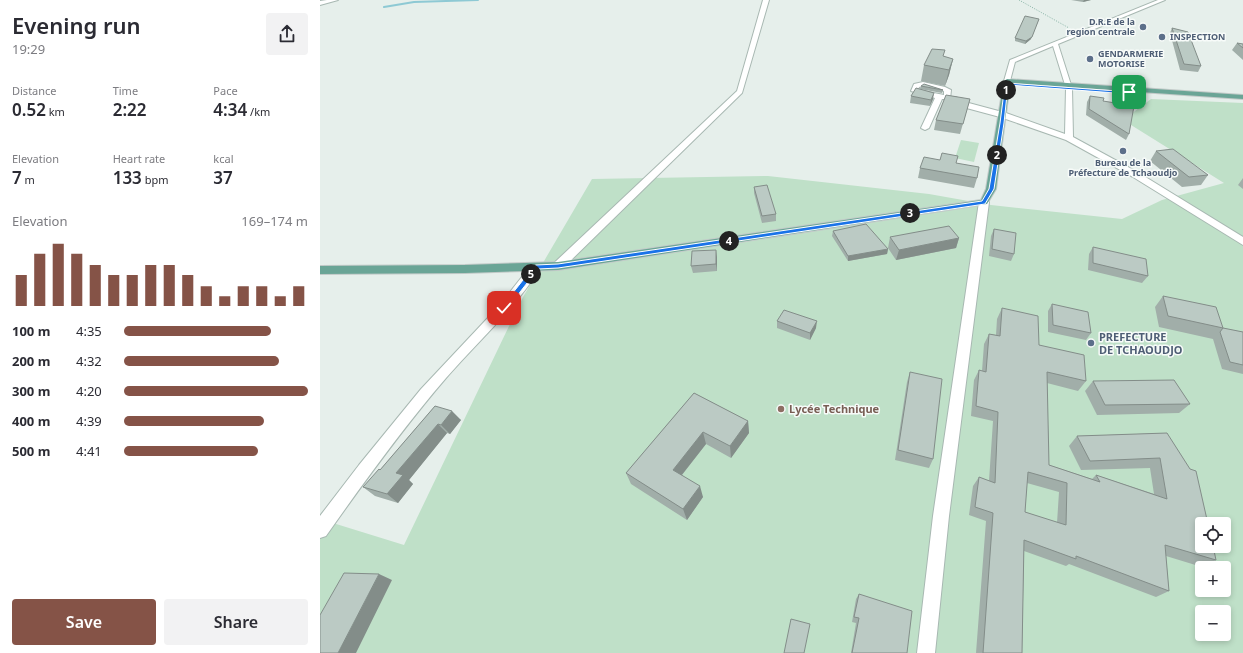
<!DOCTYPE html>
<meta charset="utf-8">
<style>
:root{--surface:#fff;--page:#f2f2f3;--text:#2b2b33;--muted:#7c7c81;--accent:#855347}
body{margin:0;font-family:"Noto Sans",sans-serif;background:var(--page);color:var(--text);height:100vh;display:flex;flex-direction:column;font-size:15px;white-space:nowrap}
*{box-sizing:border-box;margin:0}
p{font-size:13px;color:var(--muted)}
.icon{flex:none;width:22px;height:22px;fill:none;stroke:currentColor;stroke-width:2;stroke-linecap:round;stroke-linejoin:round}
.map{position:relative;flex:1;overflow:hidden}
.panel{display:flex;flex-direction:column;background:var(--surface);width:320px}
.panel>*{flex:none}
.tools{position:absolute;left:875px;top:517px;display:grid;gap:8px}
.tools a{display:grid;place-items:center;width:36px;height:36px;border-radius:4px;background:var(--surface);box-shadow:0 2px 6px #0003;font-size:20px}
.pin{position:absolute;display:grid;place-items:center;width:34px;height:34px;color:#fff;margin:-17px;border-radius:8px;box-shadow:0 2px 6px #0006}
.km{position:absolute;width:20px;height:20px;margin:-10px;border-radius:50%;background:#222;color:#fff;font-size:11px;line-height:20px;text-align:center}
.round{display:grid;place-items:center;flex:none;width:42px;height:42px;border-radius:4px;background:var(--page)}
.headline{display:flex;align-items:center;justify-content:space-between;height:68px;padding:0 12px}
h1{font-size:22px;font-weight:600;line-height:30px}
.metrics{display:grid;grid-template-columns:repeat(3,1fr);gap:6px;height:68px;padding:4px 12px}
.metrics div{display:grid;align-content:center}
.metrics b{font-size:17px;font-weight:600}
.metrics small{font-size:11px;font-weight:400}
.metrics p{font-size:11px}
.chart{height:112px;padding:8px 12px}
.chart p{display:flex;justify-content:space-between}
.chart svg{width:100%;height:72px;margin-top:4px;stroke:var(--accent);stroke-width:6}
.primary-button{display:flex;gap:8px;margin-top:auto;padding:8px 12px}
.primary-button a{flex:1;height:46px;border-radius:4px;background:var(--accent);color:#fff;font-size:16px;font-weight:600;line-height:46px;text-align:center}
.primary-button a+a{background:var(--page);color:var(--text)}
ul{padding:0 12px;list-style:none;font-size:13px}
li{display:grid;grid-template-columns:64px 48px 1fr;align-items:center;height:30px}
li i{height:10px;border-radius:5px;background:var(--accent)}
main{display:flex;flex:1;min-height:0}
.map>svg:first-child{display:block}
.green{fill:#bfe0c8;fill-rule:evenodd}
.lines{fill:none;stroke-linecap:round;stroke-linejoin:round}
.stream{stroke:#8ec9d4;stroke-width:2}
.minor-casing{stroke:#a8b8b2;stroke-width:2}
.major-casing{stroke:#c2cac8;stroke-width:2}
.path{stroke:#86b3a5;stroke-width:1;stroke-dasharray:1 1.5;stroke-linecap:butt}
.minor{fill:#fff;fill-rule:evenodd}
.major{fill:#6aa596;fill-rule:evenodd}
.wall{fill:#a1aea9;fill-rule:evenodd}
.shaded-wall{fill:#838d89}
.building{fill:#bbcac4;stroke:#838d89;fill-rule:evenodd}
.route{fill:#1a73e8;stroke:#fff}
.service-dot{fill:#5c6f8a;stroke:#f7fbf9;stroke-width:1.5}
.education-dot{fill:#8d6e63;stroke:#f7fbf9;stroke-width:1.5}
.labels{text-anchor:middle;stroke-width:3;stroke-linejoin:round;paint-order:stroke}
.far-service-label{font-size:9px;font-weight:bold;fill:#4e5e75;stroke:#f7fbf9;text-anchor:start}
.service-label{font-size:11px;font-weight:bold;fill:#4e5e75;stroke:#f7fbf9;text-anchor:start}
.education-label{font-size:11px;font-weight:bold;fill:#785e54;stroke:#f7fbf9;text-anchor:start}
</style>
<main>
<section class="panel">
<div class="headline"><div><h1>Evening run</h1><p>19:29</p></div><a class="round"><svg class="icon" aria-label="share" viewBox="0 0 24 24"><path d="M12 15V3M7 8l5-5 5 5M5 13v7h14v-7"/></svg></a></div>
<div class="metrics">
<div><p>Distance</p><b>0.52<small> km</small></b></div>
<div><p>Time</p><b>2:22</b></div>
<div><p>Pace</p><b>4:34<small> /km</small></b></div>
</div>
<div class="metrics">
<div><p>Elevation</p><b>7<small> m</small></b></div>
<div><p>Heart rate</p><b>133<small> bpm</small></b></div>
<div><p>kcal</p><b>37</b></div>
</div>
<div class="chart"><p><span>Elevation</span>169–174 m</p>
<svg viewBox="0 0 160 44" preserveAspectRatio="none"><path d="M5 44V25M15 44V12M25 44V6M35 44V12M45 44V19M55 44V25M65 44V25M75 44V19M85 44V19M95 44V25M105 44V32M115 44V38M125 44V32M135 44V32M145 44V38M155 44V32"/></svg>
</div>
<ul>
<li><b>100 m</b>4:35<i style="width:80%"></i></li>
<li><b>200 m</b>4:32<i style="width:84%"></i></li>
<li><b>300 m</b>4:20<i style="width:100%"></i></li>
<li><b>400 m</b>4:39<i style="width:76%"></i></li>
<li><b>500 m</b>4:41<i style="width:73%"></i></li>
</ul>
<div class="primary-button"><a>Save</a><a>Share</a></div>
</section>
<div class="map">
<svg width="923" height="653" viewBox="0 0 923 653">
<rect width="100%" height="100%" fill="#e6efeb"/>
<path class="green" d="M831,99L923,103V653H0V519L84,545L203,297L272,179L448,176L609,194L671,205L802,219L842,200L904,183L803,120ZM882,524H904V546H882ZM882,568H904V590H882ZM882,612H904V634H882Z
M641,140L659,143L654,162L635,158Z"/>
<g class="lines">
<path class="stream" d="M64,7L94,2L158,0"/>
<g class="minor-casing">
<path id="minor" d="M7,0H18L0,5V1Z
M443,0H449L422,93L242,269H234L233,266L234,263L417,91Z
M838,0H845L738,44L752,88L753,137L819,173L923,237V245L813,177L746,140L680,117L639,106L629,99L630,97H636L645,102L686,113L745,134L746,88L733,46L695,62L690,81L687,83L684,81L690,60Z
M603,82L625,87L631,90L630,99H622L609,128L605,130L601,128L615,98L591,91L594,84ZM603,86L624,91V95L598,90L599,87Z
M664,199L669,202L629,516L615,653H597L613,516L659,202Z
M216,263L220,264L221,267C195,309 158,341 126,378C83,428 44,482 6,536L0,538V516L39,465L101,389L179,306L212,264Z"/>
</g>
<g class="major-casing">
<path id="major" d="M687,79L923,95V99L690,83L676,189L667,204L238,270L145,273L0,274V266L145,265L238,262L661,200L666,189L684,81Z"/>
</g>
<path class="path" d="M699,0L749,28"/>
<use href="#minor" class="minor"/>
<use href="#major" class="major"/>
</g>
<path class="wall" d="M751,0H771L763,2Z
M852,28L881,66L878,72L860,70L850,33Z
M695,38L711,39L705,44L695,41Z
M917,43L923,44V60L912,50Z
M633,59L629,75L625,86L601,81L604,65Z
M601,86L623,90L622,93L600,89Z
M591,96L613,99L610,106L590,103Z
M770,96L783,101L809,134L806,140L766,115L767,102Z
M650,99L640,134L614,130L616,120Z
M836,151L888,175L881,185L862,187L830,161Z
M636,163L657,178L654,188L598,178L600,168Z
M923,178V189L918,185Z
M434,187L456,214V221L442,223L434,193Z
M674,229L694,254L691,261L669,256L671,236Z
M513,231L568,249L567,254L528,261L512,236Z
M570,237L639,238L636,248L576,260L568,248Z
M773,247L828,276L822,283L768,270L769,254Z
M397,257V271L373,273L371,266Z
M843,296L903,328L923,332V374L902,369L893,339L839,327L835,307Z
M732,304L771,333L766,340L728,332V311Z
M682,308L719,345L766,381L758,391L727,383L729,465L772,479L776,475L834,494L830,468L761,470L749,446L757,436L847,433L896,560L882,567L846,556L849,591L836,597L749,564L746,566L704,551L702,653H656L666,521L649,515L653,486L659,477L669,481L673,421L651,416L654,380L659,370L662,371L664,344L669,334L676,335L677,319ZM707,483L739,492L737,523L705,512Z
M457,321L496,328L490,340L457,328Z
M590,372L613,459L609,468L575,460L587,382Z
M773,381L870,404L859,413L777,415L765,391Z
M374,393L428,421L429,433L411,458L386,444L362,475L383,497L367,520L311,484L306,473Z
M115,406L141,420L130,434L127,433L89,480L93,484L78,503L55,496L43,487L60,470Z
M539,594L587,653H531L536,623L532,622L536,599Z"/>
<path class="shaded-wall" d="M764,0H771L763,2Z
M719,19L711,39L705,44L706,41Z
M633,59L629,75L625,86L629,70Z
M614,93L613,99L610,106L611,100Z
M639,238L636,248L576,260L579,250Z
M568,249L567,254L528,261V256Z
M396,250L397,257V271L396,264Z
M497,321L496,328L490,340V333Z
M132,411L141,420L130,434L121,425Z
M428,421L429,433L411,458L410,446Z
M118,424L127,433L89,480L93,484L78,503L67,494L76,473Z
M383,432L386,444L357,481L353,470Z
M380,486L383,497L367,520L363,509Z
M59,574L72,580L36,653H18Z"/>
<path class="building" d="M705,16L719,19L712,37L706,41L695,38Z
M852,28L868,32L881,66L864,64Z
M917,43L923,44V48Z
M612,49L625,50L623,56L633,59L629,70L604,65Z
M604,84L623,90L601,86Z
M596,88L614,93L611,100L591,96Z
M626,95L650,99L643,124L616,120Z
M770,96L784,98L783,101L814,106L809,134L769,109Z
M853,149L888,175L869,177L836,151Z
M622,153L638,156L636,163L659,167L657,178L600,168L604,157L620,160Z
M447,185L456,214L442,216L434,187Z
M546,224L568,249L528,256L513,231Z
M629,226L639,238L579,250L570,237Z
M674,229L696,233L694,254L672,249Z
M773,247L826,259L828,276L773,263Z
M396,250V264L371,266L372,251Z
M843,296L896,307L903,328L848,316Z
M732,304L768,312L771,333L733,325Z
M682,308L718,316L719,345L764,355L766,381L727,372L729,465L780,482L776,475L847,499L840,458L770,461L757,436L847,433L870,469L876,471L888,524H882V546H893L896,560L845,545L849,591L756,556V559L704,540L702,653H663L673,513L655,507L659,477L675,483L678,412L656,406L659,370L666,372L669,334L680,336ZM708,472L747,483L746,525L705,512Z
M464,310L497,321L490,333L457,321Z
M903,328L923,332V365L910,362L900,332Z
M590,372L622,379L613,459L578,450Z
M854,380L870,404L785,405L773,381Z
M374,393L428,421L410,446L383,432L353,470L380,486L363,509L306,473Z
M115,406L132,411L121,425L118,424L76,473L83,475L67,494L43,487L59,469L60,470Z
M24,573L59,574L18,653H0V615Z
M539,594L592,611L587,653H532L539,618L534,617Z
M471,619L490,624L484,653H464Z"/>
<path class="route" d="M686,83L811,92L809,94L688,85L684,123L674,189L665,204L238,268L218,269L186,310H184L181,308L214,266L216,265L238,264L662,201L669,189L680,123L685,84Z"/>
<g class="service-dot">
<circle cx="823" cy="27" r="4"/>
<circle cx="842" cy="37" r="4"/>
<circle cx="770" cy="59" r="4"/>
<circle cx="803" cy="151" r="4"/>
<circle cx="771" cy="343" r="4"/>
</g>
<circle class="education-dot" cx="461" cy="409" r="4"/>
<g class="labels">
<g class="far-service-label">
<text x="815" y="25" text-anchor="end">D.R.E de la<tspan x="815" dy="10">region centrale</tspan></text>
<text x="850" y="40">INSPECTION</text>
<text x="778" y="57">GENDARMERIE<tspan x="778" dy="10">MOTORISE</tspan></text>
<text x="803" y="166" text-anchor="middle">Bureau de la<tspan x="803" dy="10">Préfecture de Tchaoudjo</tspan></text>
</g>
<g class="service-label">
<text x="779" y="341">PREFECTURE<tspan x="779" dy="13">DE TCHAOUDJO</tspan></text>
</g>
<g class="education-label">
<text x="469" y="413">Lycée Technique</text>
</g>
</g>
</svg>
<div class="tools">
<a><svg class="icon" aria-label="locate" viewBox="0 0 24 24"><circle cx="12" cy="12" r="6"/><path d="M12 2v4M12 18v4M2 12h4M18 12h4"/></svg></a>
<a>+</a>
<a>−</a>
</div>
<div class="pin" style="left:809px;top:92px;background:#1e9e55"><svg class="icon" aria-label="arrive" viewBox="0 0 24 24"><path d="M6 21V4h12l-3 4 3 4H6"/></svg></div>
<div class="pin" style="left:184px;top:308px;background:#d93025"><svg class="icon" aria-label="check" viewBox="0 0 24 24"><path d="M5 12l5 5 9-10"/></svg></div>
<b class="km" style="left:686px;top:90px">1</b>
<b class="km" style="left:677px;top:155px">2</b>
<b class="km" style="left:590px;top:213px">3</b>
<b class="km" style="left:409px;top:241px">4</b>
<b class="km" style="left:211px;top:274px">5</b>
</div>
</main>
